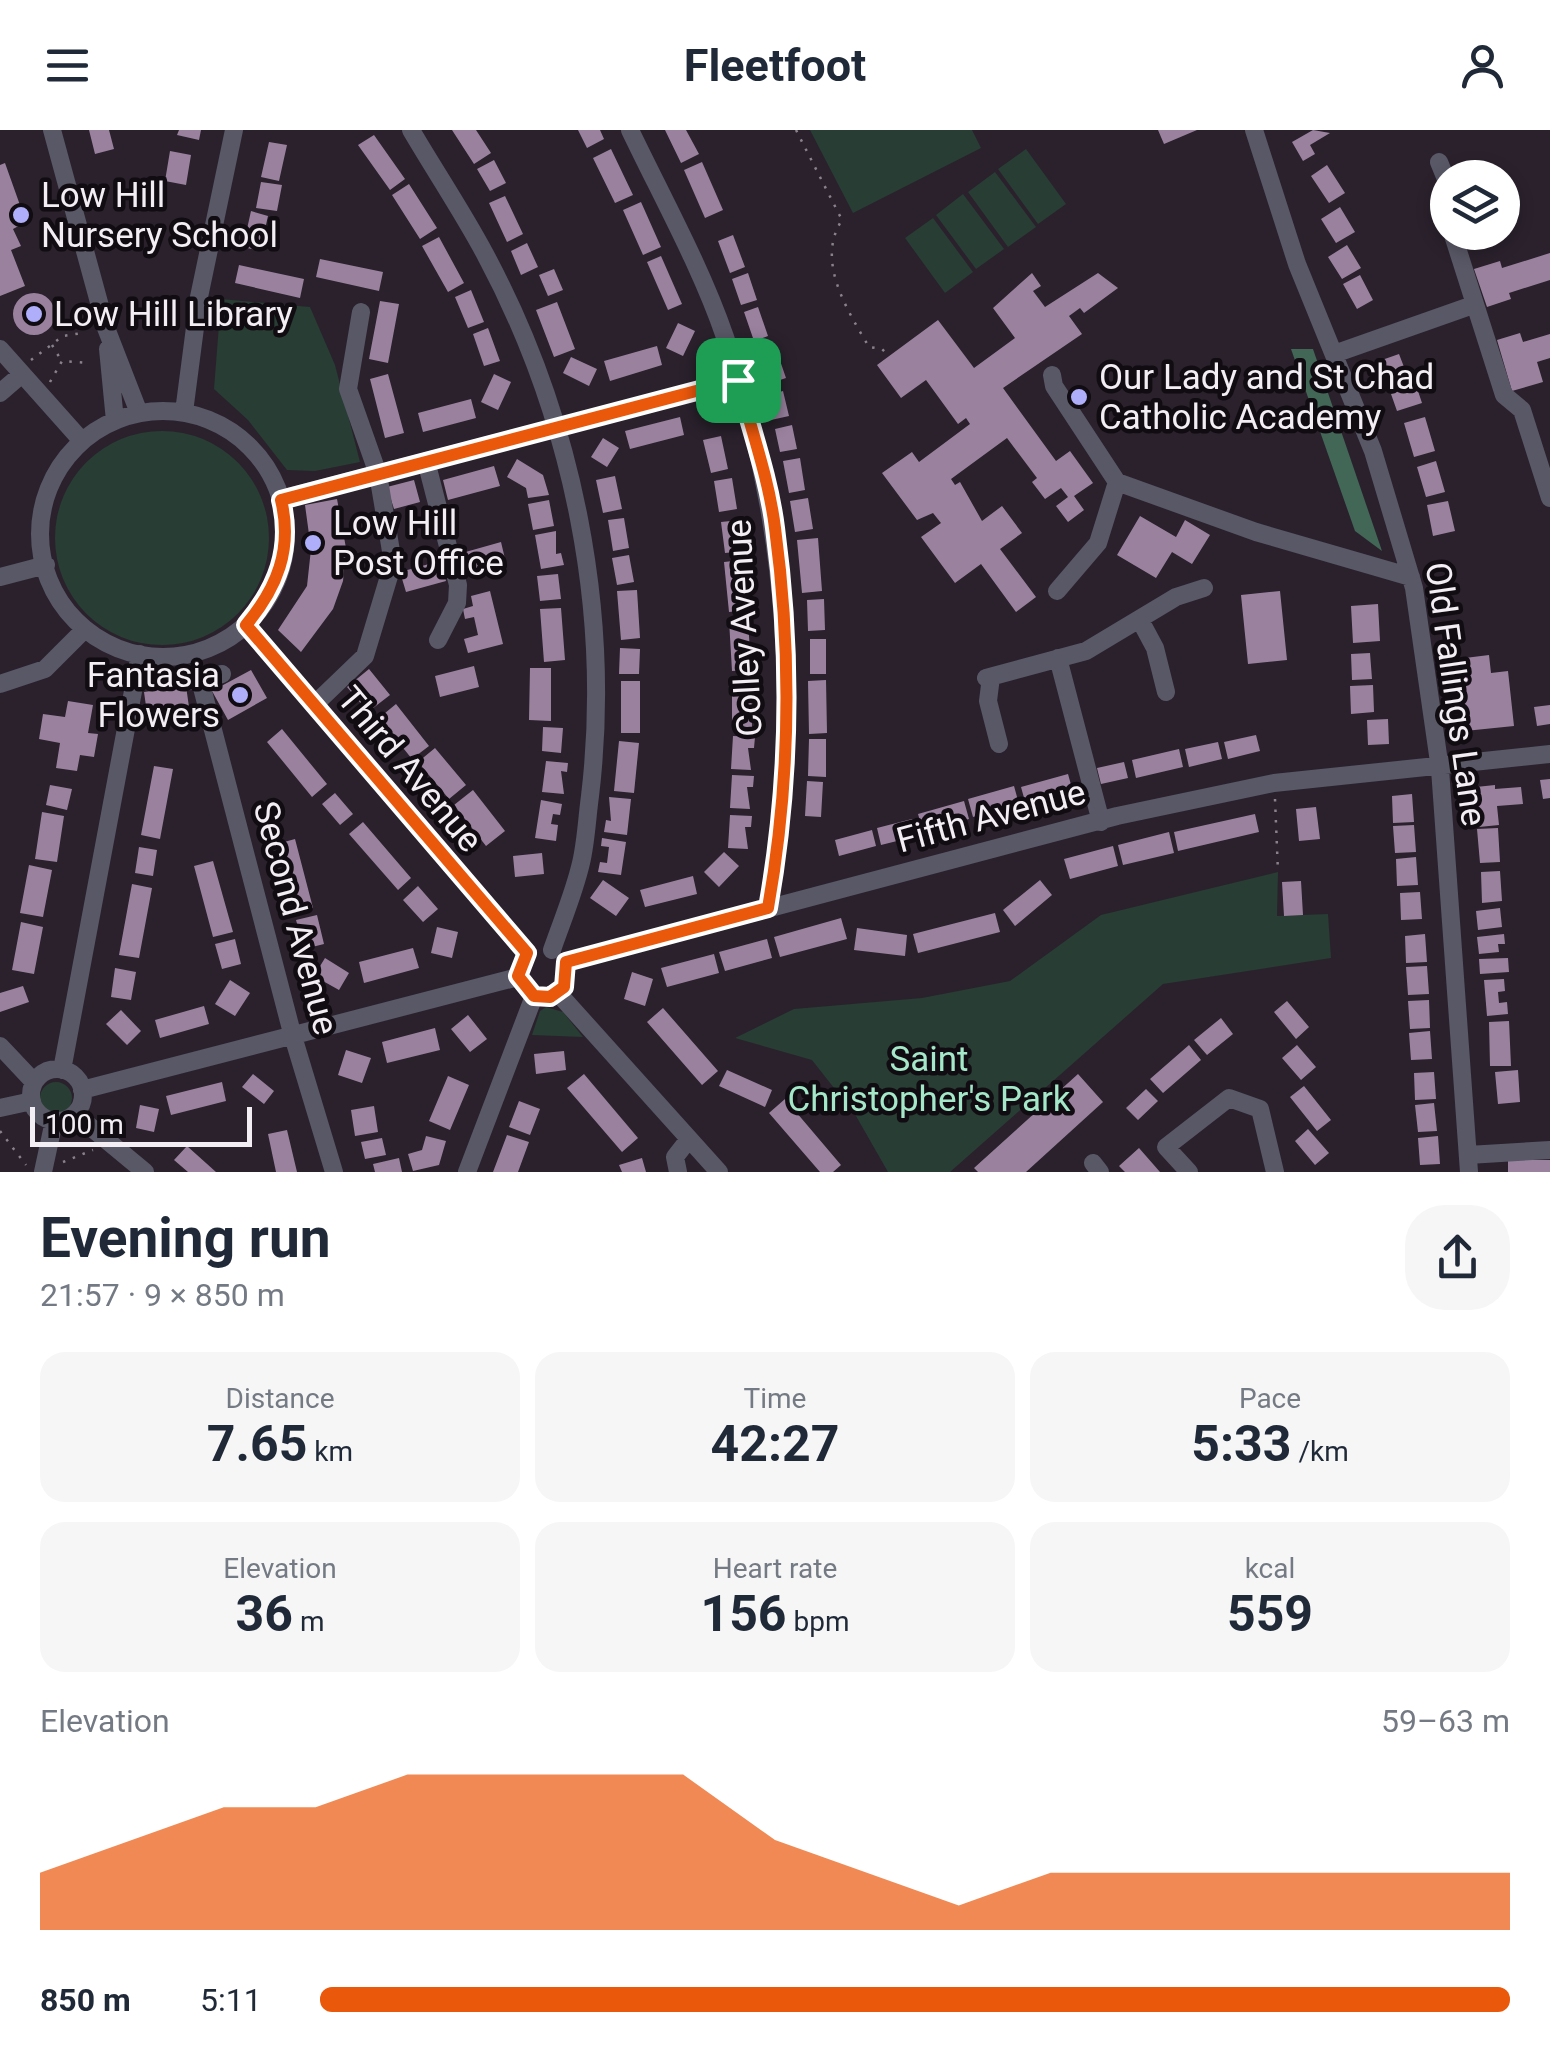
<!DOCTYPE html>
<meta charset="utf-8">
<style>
:root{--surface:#fff;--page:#f6f6f7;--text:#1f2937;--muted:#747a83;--accent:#ea580c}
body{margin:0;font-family:Roboto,sans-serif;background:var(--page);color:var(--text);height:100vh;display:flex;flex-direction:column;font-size:38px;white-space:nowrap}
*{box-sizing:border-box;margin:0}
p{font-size:32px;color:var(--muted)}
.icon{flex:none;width:55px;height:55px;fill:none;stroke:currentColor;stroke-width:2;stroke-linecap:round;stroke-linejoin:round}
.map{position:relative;height:1042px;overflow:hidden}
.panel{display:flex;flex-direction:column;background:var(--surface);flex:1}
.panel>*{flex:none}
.tools{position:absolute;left:1430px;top:30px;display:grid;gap:20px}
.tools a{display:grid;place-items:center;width:90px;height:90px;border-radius:50%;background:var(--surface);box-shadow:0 5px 15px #0003;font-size:50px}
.scale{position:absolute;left:30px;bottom:25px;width:222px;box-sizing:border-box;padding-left:10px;border:5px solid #f3edf4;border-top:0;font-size:28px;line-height:35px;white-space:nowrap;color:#f3edf4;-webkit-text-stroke:8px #100c11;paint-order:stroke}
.pin{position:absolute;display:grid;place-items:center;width:85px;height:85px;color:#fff;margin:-42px;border-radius:20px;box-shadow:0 5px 15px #0006}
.round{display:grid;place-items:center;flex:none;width:105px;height:105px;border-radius:40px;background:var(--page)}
.headline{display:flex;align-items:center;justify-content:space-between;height:170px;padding:0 40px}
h1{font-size:55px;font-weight:700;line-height:75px}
.stats{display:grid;grid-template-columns:repeat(3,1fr);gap:15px;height:170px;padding:10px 40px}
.stats div{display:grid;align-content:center;border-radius:25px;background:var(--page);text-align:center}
.stats b{font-size:50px;font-weight:700}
.stats small{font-size:28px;font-weight:400}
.stats p{font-size:28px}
.chart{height:280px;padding:20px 40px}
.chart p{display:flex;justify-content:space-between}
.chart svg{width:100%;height:180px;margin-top:10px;fill:var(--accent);opacity:.7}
ul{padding:0 40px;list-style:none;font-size:32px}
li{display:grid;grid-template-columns:160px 120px 1fr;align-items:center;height:75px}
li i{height:25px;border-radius:12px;background:var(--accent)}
header{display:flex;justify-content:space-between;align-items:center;height:130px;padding:0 40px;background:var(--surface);font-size:45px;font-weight:700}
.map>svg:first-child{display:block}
.green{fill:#283d33}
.forest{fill:#426757}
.building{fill:#9a829f}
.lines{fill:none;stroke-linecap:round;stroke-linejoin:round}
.path{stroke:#89828b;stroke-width:2.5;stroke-dasharray:2.5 8;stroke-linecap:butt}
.minor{stroke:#595866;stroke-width:18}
.route-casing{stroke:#fff;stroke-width:20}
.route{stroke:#ea580c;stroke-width:12}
.poi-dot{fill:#afaefa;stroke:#100c11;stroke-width:4}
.labels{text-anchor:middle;stroke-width:9;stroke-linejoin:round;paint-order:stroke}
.poi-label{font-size:35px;fill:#f3edf4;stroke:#100c11;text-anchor:start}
.street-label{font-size:35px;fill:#f3edf4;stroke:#100c11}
.park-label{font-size:35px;fill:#a4e8c9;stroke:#100c11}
</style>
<header><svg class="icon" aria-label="menu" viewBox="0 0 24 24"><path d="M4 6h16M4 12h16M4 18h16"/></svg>Fleetfoot<svg class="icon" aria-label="person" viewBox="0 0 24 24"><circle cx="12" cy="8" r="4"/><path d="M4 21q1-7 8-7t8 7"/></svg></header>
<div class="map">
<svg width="1550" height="1042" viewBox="0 0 1550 1042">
<rect width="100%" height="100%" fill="#2a212c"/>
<path class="green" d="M810,0H972L981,18L853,83Z
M1026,19L1066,74L1038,94L998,39Z
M995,42L1036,97L1008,117L968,62Z
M963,64L1004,119L976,139L936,85Z
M933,88L973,142L945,163L905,108Z
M221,169L310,177L335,235L360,332L315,341L287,340L248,290L214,259Z
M55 408a107 107 0 1 1 214 0a107 107 0 1 1-214 0Z
M1278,742L1277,786L1328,784L1331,828L1163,854L950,1042H888L856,986L812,930L735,908L794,879L922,868L1010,851L1101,785Z
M546,877L563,882L583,907L532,905L540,881Z
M40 968a16 16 0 1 1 32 0a16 16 0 1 1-32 0Z"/>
<path class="forest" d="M1291,219H1313L1382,421L1355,401Z"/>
<path class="building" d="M89,0H109L114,19L95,24Z
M179,0H201L199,10L177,5Z
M452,0H476L491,23L474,34Z
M578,0H600L604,9L587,18Z
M665,0H686L699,24L681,33Z
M1158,0H1197L1164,14Z
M1313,0L1330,3L1310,15L1315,24L1303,31L1292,12Z
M374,5L405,49L390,60L358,15Z
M269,12L287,15L279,51L261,47Z
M611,19L633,65L615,73L593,28Z
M170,21L191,25L186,55L165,51Z
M494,30L506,53L490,61L477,39Z
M702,32L723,80L705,88L684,40Z
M5,33L26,92L13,99L21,116L11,120L25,156L0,166V35Z
M1327,35L1345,63L1329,73L1311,46Z
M261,52L282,55L277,81L256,78Z
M409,54L437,98L420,109L392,65Z
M505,66L523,104L507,112L489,73Z
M641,72L661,117L643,125L623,80Z
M1340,77L1355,102L1336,113L1321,89Z
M251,81L268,86L260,121L243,117Z
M733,105L745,137L730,143L718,111Z
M439,107L464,153L448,162L422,116Z
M527,113L538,137L521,145L511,121Z
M1347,115L1361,138L1342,149L1328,127Z
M1550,123V150L1509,163L1511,169L1487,177L1474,139L1500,131L1502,138Z
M661,126L682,174L668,180L647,132Z
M320,129L383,142L379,161L316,147Z
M239,135L304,149L300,168L235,153Z
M554,139L563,160L548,166L539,145Z
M748,143L757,170L741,175L732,149Z
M1032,143L1041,156L1033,161L1045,177L1098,143L1118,158L1084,183L1080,178L1069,186L1082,204L1003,258L1056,331L1070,321L1093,353L1074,366L1084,380L1068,392L1056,376L1068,367L1061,358L1045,369L1032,352L1037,348L1007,308L951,349L955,355L960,352L982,391L1002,376L1022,403L1000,419L1036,467L1016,482L981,434L955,453L921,407L941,393L933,383L917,390L882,343L912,322L919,332L970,294L966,288L958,294L926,250L901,268L877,235L938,190L974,238L1015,208L993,178Z
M1360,145L1373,170L1357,179L1343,154Z
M471,160L484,192L468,198L455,167Z
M13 184a21 21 0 1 1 42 0a21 21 0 1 1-42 0Z
M380,171L399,174L388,233L369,229Z
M557,172L575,219L554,227L536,180Z
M758,177L768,206L754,211L744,182Z
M678,193L695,201L683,226L666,218Z
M488,198L500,231L484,236L473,204Z
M1520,203L1523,212L1550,204V228L1537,232L1543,252L1512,261L1497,210Z
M657,216L662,235L610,251L604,231Z
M776,219L786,248L765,255L756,226Z
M1399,224L1409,250L1389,257L1379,231Z
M571,227L597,239L589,256L563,243Z
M388,244L404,303L385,308L370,249Z
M494,244L511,252L498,280L481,272Z
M1416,255L1422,273L1397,281L1391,264Z
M783,261L789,286L771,290L765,266Z
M471,269L476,288L423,302L418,283Z
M680,287L684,305L630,319L625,301Z
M1425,287L1435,321L1414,327L1404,293Z
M792,295L797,319L780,322L775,299Z
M721,306L728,339L711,343L703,310Z
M603,308L619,318L607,337L591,327Z
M800,328L805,360L789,363L783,331Z
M517,329L543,345L549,365L528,368L526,358L507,347Z
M1436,331L1445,362L1426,367L1417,337Z
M494,336L500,356L448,370L443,350Z
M615,346L622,379L603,383L596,350Z
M732,348L737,379L719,382L714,351Z
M414,350L420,372L394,379L387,357Z
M808,368L813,399L795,402L790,371Z
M337,369L346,418L343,451L333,479L301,522L278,500L307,456L311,419L305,375Z
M549,370L554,396L533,400L528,374Z
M1448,371L1455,401L1433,406L1427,375Z
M1140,386L1176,407L1185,390L1210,405L1192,434L1172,422L1156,448L1117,425Z
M624,388L629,418L613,421L608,390Z
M740,390L744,421L725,423L721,392Z
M556,401V424L561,423L564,435L541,439L535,405Z
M818,408L822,461L802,463L797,410Z
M501,412L506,433L467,443L462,423Z
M629,425L634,452L617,455L612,428Z
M742,430L748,480L729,482L724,432Z
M440,431L446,451L406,462L400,442Z
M558,444L561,469L540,471L537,446Z
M637,460L640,508L621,510L617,461Z
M490,461L503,514L468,523L464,509L478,505L474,487L465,489L463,479L473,476L471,466Z
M1280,461L1287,530L1248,534L1241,465Z
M824,469L825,500L808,501L807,470Z
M1378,474L1380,511L1353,513L1351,476Z
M561,478L565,530L544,532L540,479Z
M748,489L751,540L732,541L729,490Z
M810,509H826V544H810Z
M620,518L640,519L639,544H619Z
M1370,523L1372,549L1352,550L1351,524Z
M1489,525L1491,543L1508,541L1514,596L1465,601L1457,529Z
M474,536L479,557L440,567L435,546Z
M530,538H551V591L529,590Z
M369,539L390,565L368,582L347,557Z
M251,540L267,568L228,590L212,561Z
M732,546H751L752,598H732Z
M826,550L827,603L809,604L808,551Z
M621,551H640V603H621Z
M1373,555L1374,582L1351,584L1350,556Z
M186,556L191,591L149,597L144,562Z
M68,571L93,575L88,603L98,604L94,627L80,625L77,641L56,638L60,613L39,609L43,584L65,587Z
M396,574L429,616L412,629L379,588Z
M1550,575V594L1537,596L1534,577Z
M1388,589L1389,614L1368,615L1367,590Z
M543,597L563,598L561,623L542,621Z
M282,599L327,654L312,667L267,612Z
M1256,605L1260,621L1228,629L1224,612Z
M733,606L755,607L754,618H748L751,640L731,639Z
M809,609H826V647L808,646Z
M619,611L639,613L634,663L614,661Z
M1218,612L1222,629L1189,637L1185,619Z
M435,618L466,655L449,669L418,632Z
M1179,619L1183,637L1136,648L1132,630Z
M546,631L568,633L567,642L561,641L564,664L542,662Z
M1124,632L1128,648L1101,654L1097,638Z
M154,636L173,639L160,709L141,705Z
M1068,644L1073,662L1026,675L1021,657Z
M732,645L754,646L753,657H747L750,679L730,678Z
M1550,649V668L1543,669L1540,650Z
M807,651L823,652L821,687L805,686Z
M50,655L72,659L67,680L46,675Z
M1495,655V659L1521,657L1523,674L1497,676L1499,695L1479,697L1476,657Z
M1014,656L1019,674L973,687L968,669Z
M473,660L505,701L486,716L454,675Z
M335,663L353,684L340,695L322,674Z
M1412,664L1414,692L1393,693L1392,666Z
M609,667L631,669L627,705L604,702L606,690L611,691Z
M541,670L562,674L560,685L553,684L551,694L558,695L556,711L535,708Z
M964,671L969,689L923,701L918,684Z
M1316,677L1320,709L1299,711L1296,679Z
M42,682L64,686L57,732L35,729Z
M1255,684L1259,702L1178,721L1174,702Z
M730,685L752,686L751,697H745L748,719L728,718Z
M912,689L917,706L881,715L877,698Z
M363,692L411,748L398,760L349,704Z
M1414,695L1416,722L1395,723L1393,696Z
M1498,698L1500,732L1480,733L1477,699Z
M872,700L876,716L839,726L835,710Z
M1169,702L1174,723L1123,735L1118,715Z
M602,708L626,712L621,745L598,742L600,732L607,733L609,717L601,716Z
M295,709L313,778L295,783L277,714Z
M1113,716L1118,736L1070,749L1064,729Z
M139,717L157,720L153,746L135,743Z
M724,722L739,736L719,757L704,742Z
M542,723L544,744L515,747L513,726Z
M1416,727L1418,755L1397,756L1396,729Z
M213,731L233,802L213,807L194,736Z
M29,735L52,740L43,787L20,783Z
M1500,741L1502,771L1482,773L1481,742Z
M693,746L697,764L645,777L640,760Z
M603,750L629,768L616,786L590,768Z
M1040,750L1052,765L1015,796L1003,780Z
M1301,751L1303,785L1284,786L1282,752Z
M132,754L152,758L139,828L119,825Z
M418,756L438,779L423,792L403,770Z
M1420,762L1422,789L1401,790L1400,763Z
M1500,778L1502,797L1478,800L1476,781Z
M995,783L1000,802L918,823L913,804Z
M317,785L324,814L304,819L296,790Z
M841,788L847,809L780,827L774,807Z
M21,792L43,797L34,844L12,840Z
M437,797L458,802L452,828L431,823Z
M857,798L907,805L905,826L854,820Z
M1425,804L1427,832L1406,833L1405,806Z
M1504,804L1505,814H1498L1499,822L1479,824L1477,807Z
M235,809L241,834L222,839L215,814Z
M767,809L772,828L725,841L719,822Z
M413,818L419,838L364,853L359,832Z
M714,824L719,843L667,857L661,838Z
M325,828L349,843L339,860L314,846Z
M1508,828L1509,842L1480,844L1479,829Z
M1427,836L1429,864L1408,865L1406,837Z
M115,838L136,842L131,870L111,867Z
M632,842L653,849L645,876L624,869Z
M1504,849L1505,861L1498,862L1499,873L1507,872L1508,884L1487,886L1484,850Z
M230,850L250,863L235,886L215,874Z
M23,856L29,872L0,882V863Z
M1429,870L1430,898L1410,899L1408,871Z
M1287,871L1309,897L1296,909L1274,882Z
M204,876L209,894L160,908L155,890Z
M663,878L718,941L702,955L647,892Z
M121,880L141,901L127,915L106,894Z
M468,885L487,909L470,922L451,899Z
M1221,888L1233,904L1207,925L1194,910Z
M1509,891L1511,936H1490L1489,892Z
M435,898L440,920L387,933L382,912Z
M1430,901L1432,929L1411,930L1409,903Z
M1189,915L1201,930L1163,963L1150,949Z
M1297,915L1316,937L1301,950L1282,928Z
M346,920L371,928L362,953L338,945Z
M564,921L566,940L536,944L534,924Z
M727,940L772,960L765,977L719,956Z
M1518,940L1520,972L1498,974L1495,942Z
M1434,942L1436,969L1415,970L1414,943Z
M253,944L274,961L264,974L242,957Z
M584,944L638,1008L622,1022L567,958Z
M1078,944L1103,972L1026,1042H978L974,1038Z
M448,946L469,955L450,1000L429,991Z
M222,952L226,971L171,985L166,966Z
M1304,956L1331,990L1317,1001L1290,967Z
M1146,959L1158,971L1138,990L1126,978Z
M785,969L841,1035L833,1042H820L769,983Z
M519,971L540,979L530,1005L509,997Z
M1434,973L1437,1001L1418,1002L1415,975Z
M140,975L159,979L154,1002L136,998Z
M374,976L378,1002L355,1006L351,980Z
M1308,999L1329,1023L1315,1035L1295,1011Z
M287,1000L297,1042H276L268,1004Z
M507,1005L529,1012L518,1042H493Z
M426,1006L446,1011L439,1035L413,1041L408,1024L422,1020Z
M1438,1006L1440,1034L1420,1035L1418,1008Z
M382,1008L386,1025L365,1029L361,1012Z
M187,1016L216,1042H188L174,1030Z
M1139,1018L1160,1042H1125L1119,1036Z
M399,1028L402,1042H375L373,1034Z
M642,1028L646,1042H622L619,1035Z
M1508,1030H1550V1042H1508Z"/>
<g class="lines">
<path class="path" d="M796,0L842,90C815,131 848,181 869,217L882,219L889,226
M52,215L61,230
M31,230L63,206L82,203
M50,252L62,231L90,233
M1275,669L1278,742
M0,1001L26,1035
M63,1032L93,1020"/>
<path class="minor" d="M52,0L106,198L139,283
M411,0C435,41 462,81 485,124C573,288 612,482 590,666C587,688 586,712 581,733C574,763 562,791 552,820
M630,0C662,67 701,137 725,207C788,389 802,589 768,778
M1254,0L1297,134L1373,321L1414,458L1440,639L1469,1042
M1439,32L1448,54
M1448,73V87
M1452,102L1504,265L1522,280L1550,368
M0,219L82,311
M108,219L115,291
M1334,224L1473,175
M1052,245L1054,256L1117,352
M0,263L22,244
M40 404a123 123 0 1 1 246 0a123 123 0 1 1-246 0Z
M184,282L199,167L234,0
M426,331L458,455L457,473L438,510
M281,369L738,250
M0,447L46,435
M1057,461L1098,413L1117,352L1256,402L1411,447
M1140,490L1155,518L1166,562
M246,495L527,823
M1058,528L1101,692
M991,547L988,571L999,614
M986,548L1086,521L1176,467L1204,458
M200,550L222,544
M181,552L200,550L292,903L334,1042
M0,554L45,539L85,499
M314,575L365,526L393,433L378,344L348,259L361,182
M566,832L1117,686L1274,653L1550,624
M558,863L719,1042
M0,916L34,952
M31 965a26 26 0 1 1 52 0a26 26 0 1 1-52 0Z
M62,940L140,524
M82,960L518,847
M0,978L32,971
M75,984L145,1042
M1468,1025L1550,1020
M1093,1033L1100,1042
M43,1042L54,991
M467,1042L534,866
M678,1042L675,1027L689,1009
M1189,1042L1166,1017L1229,968L1260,979L1275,1042"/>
</g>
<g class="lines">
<g class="route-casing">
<path id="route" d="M738,250C751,299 769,349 775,398C792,524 790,654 768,778L566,832L564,857L550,867L534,866L518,846L527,823L246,495C277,458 293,419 281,370Z"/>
</g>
<use href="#route" class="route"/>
</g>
<g class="poi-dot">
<circle cx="21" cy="85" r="10"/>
<circle cx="34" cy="184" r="10"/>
<circle cx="1079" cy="267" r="10"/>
<circle cx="313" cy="413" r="10"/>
<circle cx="240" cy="565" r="10"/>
</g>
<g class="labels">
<g class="poi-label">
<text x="41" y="77">Low Hill<tspan x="41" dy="40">Nursery School</tspan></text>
<text x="54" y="196">Low Hill Library</text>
<text x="1099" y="259">Our Lady and St Chad<tspan x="1099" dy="40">Catholic Academy</tspan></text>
<text x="333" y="405">Low Hill<tspan x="333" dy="40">Post Office</tspan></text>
<text x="220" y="557" text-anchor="end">Fantasia<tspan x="220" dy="40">Flowers</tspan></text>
</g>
<g class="street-label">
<text transform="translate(744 498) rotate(-93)" y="12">Colley Avenue</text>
<text transform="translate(1456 564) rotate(82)" y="12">Old Fallings Lane</text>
<text transform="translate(410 639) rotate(50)" y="12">Third Avenue</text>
<text transform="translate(991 686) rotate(-15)" y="12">Fifth Avenue</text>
<text transform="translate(296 788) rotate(75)" y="12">Second Avenue</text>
</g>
<g class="park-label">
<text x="929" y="941">Saint<tspan x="929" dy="40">Christopher's Park</tspan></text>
</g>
</g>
</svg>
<div class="tools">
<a><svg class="icon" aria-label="layers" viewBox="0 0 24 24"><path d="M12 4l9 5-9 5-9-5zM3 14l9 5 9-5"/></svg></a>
</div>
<div class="scale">100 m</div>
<div class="pin" style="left:738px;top:250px;background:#1e9e55"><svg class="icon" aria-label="arrive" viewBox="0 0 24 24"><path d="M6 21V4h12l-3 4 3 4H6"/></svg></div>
</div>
<section class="panel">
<div class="headline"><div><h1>Evening run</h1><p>21:57 · 9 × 850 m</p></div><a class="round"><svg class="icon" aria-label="share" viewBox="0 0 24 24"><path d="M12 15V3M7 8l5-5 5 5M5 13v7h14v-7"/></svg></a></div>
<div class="stats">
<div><p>Distance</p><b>7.65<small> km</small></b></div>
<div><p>Time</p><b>42:27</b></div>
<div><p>Pace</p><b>5:33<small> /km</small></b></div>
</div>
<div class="stats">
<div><p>Elevation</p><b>36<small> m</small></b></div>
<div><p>Heart rate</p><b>156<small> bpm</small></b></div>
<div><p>kcal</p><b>559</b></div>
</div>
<div class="chart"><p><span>Elevation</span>59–63 m</p>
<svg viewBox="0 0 160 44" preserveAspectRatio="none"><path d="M0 44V30L10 22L20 14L30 14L40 6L50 6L60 6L70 6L80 22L90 30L100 38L110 30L120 30L130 30L140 30L150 30L160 30V44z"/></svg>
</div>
<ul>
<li><b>850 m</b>5:11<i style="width:100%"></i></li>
</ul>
</section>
